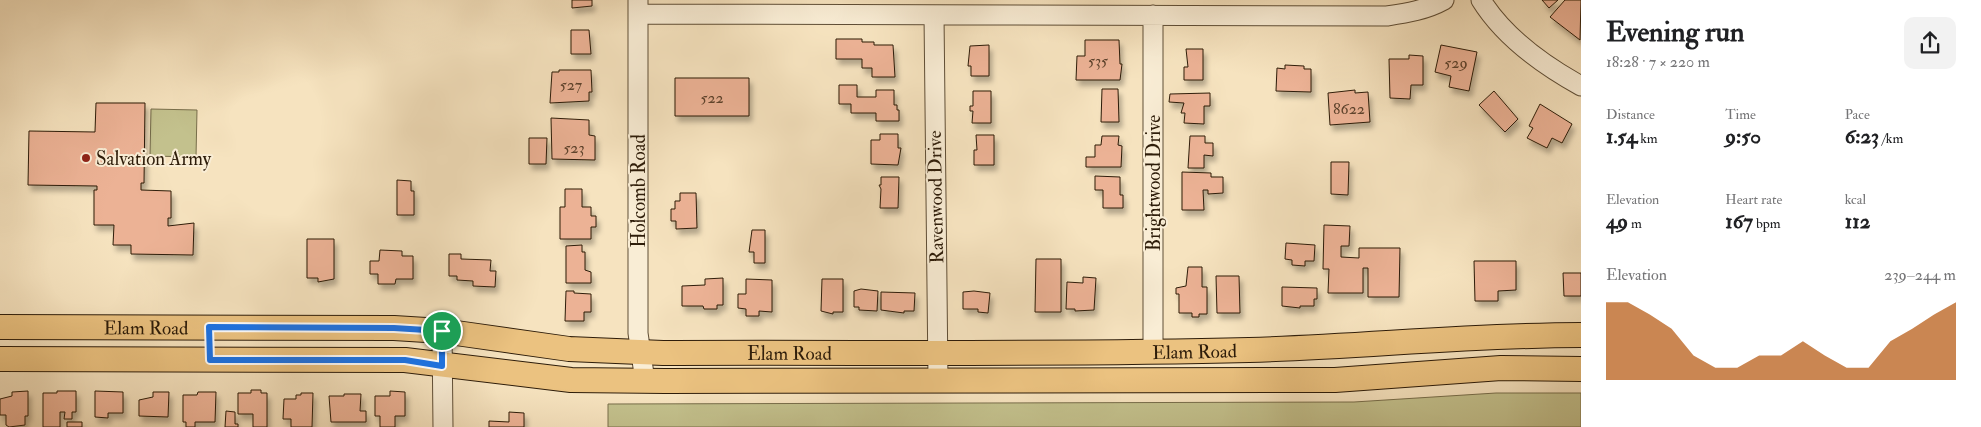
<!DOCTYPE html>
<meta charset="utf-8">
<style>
:root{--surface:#fff;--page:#f2f2f2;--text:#202124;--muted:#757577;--accent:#b45309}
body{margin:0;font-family:"IM FELL Double Pica",serif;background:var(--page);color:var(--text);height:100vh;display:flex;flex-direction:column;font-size:19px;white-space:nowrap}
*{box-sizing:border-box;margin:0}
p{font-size:16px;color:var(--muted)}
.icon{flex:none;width:28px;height:28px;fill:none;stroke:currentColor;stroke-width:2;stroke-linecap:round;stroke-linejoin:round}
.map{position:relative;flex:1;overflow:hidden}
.details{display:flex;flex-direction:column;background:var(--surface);width:400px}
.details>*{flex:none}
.pin{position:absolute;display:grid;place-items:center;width:42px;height:42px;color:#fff;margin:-21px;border:2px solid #fff;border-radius:50%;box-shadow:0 1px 5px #0007}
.round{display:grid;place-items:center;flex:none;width:52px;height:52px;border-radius:10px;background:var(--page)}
.head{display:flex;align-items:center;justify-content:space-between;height:85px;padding:0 25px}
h1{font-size:28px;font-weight:700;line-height:38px}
.metrics{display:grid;grid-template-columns:repeat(3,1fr);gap:8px;height:85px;padding:5px 25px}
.metrics div{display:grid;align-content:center}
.metrics b{font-size:21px;font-weight:700}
.metrics small{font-size:14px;font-weight:400}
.metrics p{font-size:14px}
.chart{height:140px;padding:10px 25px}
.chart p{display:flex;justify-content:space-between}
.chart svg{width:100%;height:90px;margin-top:5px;fill:var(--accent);opacity:.7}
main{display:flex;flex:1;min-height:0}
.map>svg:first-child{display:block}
.green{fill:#c3c18d;stroke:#786e4b}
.building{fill:#ecb295;stroke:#2d1c09;filter:url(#shadow)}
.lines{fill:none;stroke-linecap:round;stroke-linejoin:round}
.minor-casing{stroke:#5f4e36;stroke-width:21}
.major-casing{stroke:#2d1c09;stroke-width:26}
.minor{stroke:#f9edd5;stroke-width:19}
.major{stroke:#ebc280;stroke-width:24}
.route-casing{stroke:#fff;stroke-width:10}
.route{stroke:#1a73e8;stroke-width:6}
.poi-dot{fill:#8f2418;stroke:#f9edd5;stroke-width:2}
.labels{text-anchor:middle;stroke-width:4;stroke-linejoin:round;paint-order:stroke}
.number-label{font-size:16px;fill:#5d422c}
.poi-label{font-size:19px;fill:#2d1c09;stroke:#f9edd5;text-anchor:start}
.street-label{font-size:19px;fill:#2d1c09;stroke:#f9edd5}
</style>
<main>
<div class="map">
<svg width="1581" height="427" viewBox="0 0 1581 427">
<defs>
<filter id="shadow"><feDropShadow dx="3" dy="5.5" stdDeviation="2.5" flood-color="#0004"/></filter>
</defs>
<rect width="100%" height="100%" fill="#f6e3bf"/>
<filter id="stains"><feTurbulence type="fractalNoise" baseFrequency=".004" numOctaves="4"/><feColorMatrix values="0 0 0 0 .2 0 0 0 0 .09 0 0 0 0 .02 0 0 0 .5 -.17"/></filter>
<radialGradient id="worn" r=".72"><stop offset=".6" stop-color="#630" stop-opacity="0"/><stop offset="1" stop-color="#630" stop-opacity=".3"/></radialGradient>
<path class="green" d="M151,109L197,110L196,157L150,156Z
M1496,393H1581V427H608V404L1354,402Z"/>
<path class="building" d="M572,0H592V6L572,8Z
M1542,0H1558L1549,8Z
M1565,0H1581L1580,40L1550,17Z
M571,30H589L591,54H571Z
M836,39H862V42H874V45H893L895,77H872V68H862V59H836Z
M1085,40H1119L1120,64H1122L1120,80H1076L1077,56H1085Z
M989,45V76H971V66H968L970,46Z
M1441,45L1477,52L1469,91L1449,87L1451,76L1435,72Z
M1186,49H1203V80H1184V67H1188Z
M1409,55L1423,56V85H1411L1410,99L1390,98L1389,59H1409Z
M1285,65L1304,66V69H1311V92L1276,91L1277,68L1285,69Z
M559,70H591L592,92H589V101L550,103L552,72H559Z
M675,78H749V116H675Z
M839,85H857V97H876V90H894V105H897V110H899V121H876V113H851V104H839Z
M1102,89H1118L1119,122H1101Z
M1355,90V93L1368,92L1370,122L1330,125L1328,93Z
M973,91H991V123H972L973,111H970V106H973Z
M1494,91L1518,119L1505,132L1479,105Z
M1210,93V106H1204V124L1184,123L1185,113H1181L1184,103L1169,102L1170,94Z
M96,103H145L144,183H141V190L171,191V218H168V226L194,223L193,255L131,254V245H113L114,225H94V190H97V186L28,185L29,131L95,132Z
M1540,104L1572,124L1562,143L1552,138L1547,148L1527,138L1533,128L1529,126Z
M551,118L589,120V135L595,136V160L552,159Z
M880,134H898V148H901L898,165L871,164V140H880Z
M976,135H994V165H974V150H977Z
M1102,136H1119L1118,145L1122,146L1121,167H1086V157H1095V145H1101Z
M1190,136H1205V143H1213V156L1204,155V168H1188Z
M529,138H547L546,164H529Z
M1331,162H1349L1348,195L1331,194Z
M1182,172L1211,173V177H1223V193L1208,194V190H1203L1204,210H1182Z
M1095,176L1120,177V195H1123V208H1103V190H1095Z
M881,177H899L898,208H880L881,189L879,185H881Z
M397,180L411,181V191H414V215H397Z
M565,189H582V207H591V216H596V227H591V239H560V207H565Z
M680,193H696L697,228L676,229V221H671V209H675V201H680Z
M1324,225L1350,226L1349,246H1341V257L1359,258V248H1400L1399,297H1368V268H1363V293H1328L1329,269H1323Z
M752,230H765V263H754V252H749Z
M307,239H334V279L318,282V278H307Z
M1286,243L1315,245L1314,261H1305V266L1292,265V260L1285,259Z
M582,245V252H585V270L591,272V283H566V246Z
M380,250L402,251V256H413V279H396L395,284H378V274H370V261H379Z
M449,254H461V259L491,260L490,271H496L495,287L473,286V281L457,280V276H449Z
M1036,259H1061V312H1035Z
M1474,261H1516V290L1498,291V301H1475Z
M1188,267H1202V287H1207V314H1199V317H1192V313H1179V294H1176V288L1186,286Z
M1563,273H1581V296H1564Z
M1216,276H1239L1240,313H1217Z
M1083,277L1096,278L1094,310L1075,311V309H1066L1067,282L1083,283Z
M723,278V305H717V309H704L703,306H682V286L705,285V279Z
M746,279L772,280V312L759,311V316H746V309L738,308V294H746Z
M822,279H843V312H833V314L821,311Z
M1282,287L1317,288V299H1314V306H1300V308L1282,306Z
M861,289L878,291L877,311L859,310V307H854V291Z
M566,291H574V293L591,294V312H584V321H565Z
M974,291L990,293L988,313L978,312V309H963V292Z
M881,292L915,293L914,311H904V313L881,310Z
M251,390H261V393H267V427H253V414H238V393H251Z
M28,391V416H25V425L9,427L6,425V415H0V399L12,396V392Z
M57,391H76V412H72V419H64L65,412H60V427H43V393H57Z
M95,391L123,392V413H108V418L95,417Z
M390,391L405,392V416H395V427H380V416H375V396H390Z
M153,392H169L168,417L139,416V400L153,397Z
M198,392H216L215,422H195V427H186V422H183V395H197Z
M301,393H313L312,427H291V419H283L284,399H296V395H301Z
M344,394H361L360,411H366V422H331L329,396H344Z
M226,411L235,412V424H238V427H225Z
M509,412L524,413V427H489V421L509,422Z
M67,422H82V427H67Z"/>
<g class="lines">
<g class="minor-casing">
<path id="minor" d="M638,0V333L645,381
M1481,0C1504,37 1543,65 1581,86
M638,14L1387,16C1407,13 1426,10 1444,0
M934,15L938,379
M442,331L443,427
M1153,350V15"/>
</g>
<g class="major-casing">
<g id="major">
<path id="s1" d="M0,327L394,328L442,331L569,349L663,353C858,352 1054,355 1249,350C1360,347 1470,335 1581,335"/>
<path d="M0,359L405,360L571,380L665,381L1335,380L1501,368L1581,369"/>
</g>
</g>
<use href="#minor" class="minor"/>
<use href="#major" class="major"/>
</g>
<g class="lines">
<g class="route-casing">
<path id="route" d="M209,327L394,328L442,331V366L405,360H210Z"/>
</g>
<use href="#route" class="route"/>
</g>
<circle class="poi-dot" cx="86" cy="158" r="5"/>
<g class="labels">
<g class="number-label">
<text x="1098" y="66">535</text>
<text x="1456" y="68">529</text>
<text x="571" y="90">527</text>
<text x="712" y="103">522</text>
<text x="1349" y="114">8622</text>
<text x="574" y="153">523</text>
</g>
<g class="poi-label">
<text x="96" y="165">Salvation Army</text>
</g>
<g class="street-label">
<text transform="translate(1153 183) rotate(-90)" y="7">Brightwood Drive</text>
<text transform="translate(638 191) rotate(-90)" y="7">Holcomb Road</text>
<text transform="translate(935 197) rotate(-91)" y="7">Ravenwood Drive</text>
<text dy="7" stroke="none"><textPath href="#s1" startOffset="146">Elam Road</textPath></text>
<text dy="7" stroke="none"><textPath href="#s1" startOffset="1196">Elam Road</textPath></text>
<text dy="7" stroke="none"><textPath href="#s1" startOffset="791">Elam Road</textPath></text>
</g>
</g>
<rect width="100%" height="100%" filter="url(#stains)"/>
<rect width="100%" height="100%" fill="url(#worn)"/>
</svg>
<div class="pin" style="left:442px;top:331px;background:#1e9e55"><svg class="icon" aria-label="arrive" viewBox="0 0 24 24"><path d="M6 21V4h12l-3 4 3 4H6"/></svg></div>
</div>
<section class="details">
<div class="head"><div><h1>Evening run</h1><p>18:28 · 7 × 220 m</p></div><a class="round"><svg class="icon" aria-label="share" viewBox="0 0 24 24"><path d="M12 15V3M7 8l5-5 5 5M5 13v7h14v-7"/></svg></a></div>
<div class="metrics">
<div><p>Distance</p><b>1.54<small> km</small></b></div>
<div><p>Time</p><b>9:50</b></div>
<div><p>Pace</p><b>6:23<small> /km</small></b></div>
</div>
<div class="metrics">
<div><p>Elevation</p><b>49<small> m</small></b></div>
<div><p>Heart rate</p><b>167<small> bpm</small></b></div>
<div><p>kcal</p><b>112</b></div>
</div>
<div class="chart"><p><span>Elevation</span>239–244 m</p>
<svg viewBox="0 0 160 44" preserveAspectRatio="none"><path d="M0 44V6L10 6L20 12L30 19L40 32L50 38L60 38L70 32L80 32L90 25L100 32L110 38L120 38L130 25L140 19L150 12L160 6V44z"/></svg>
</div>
</section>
</main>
